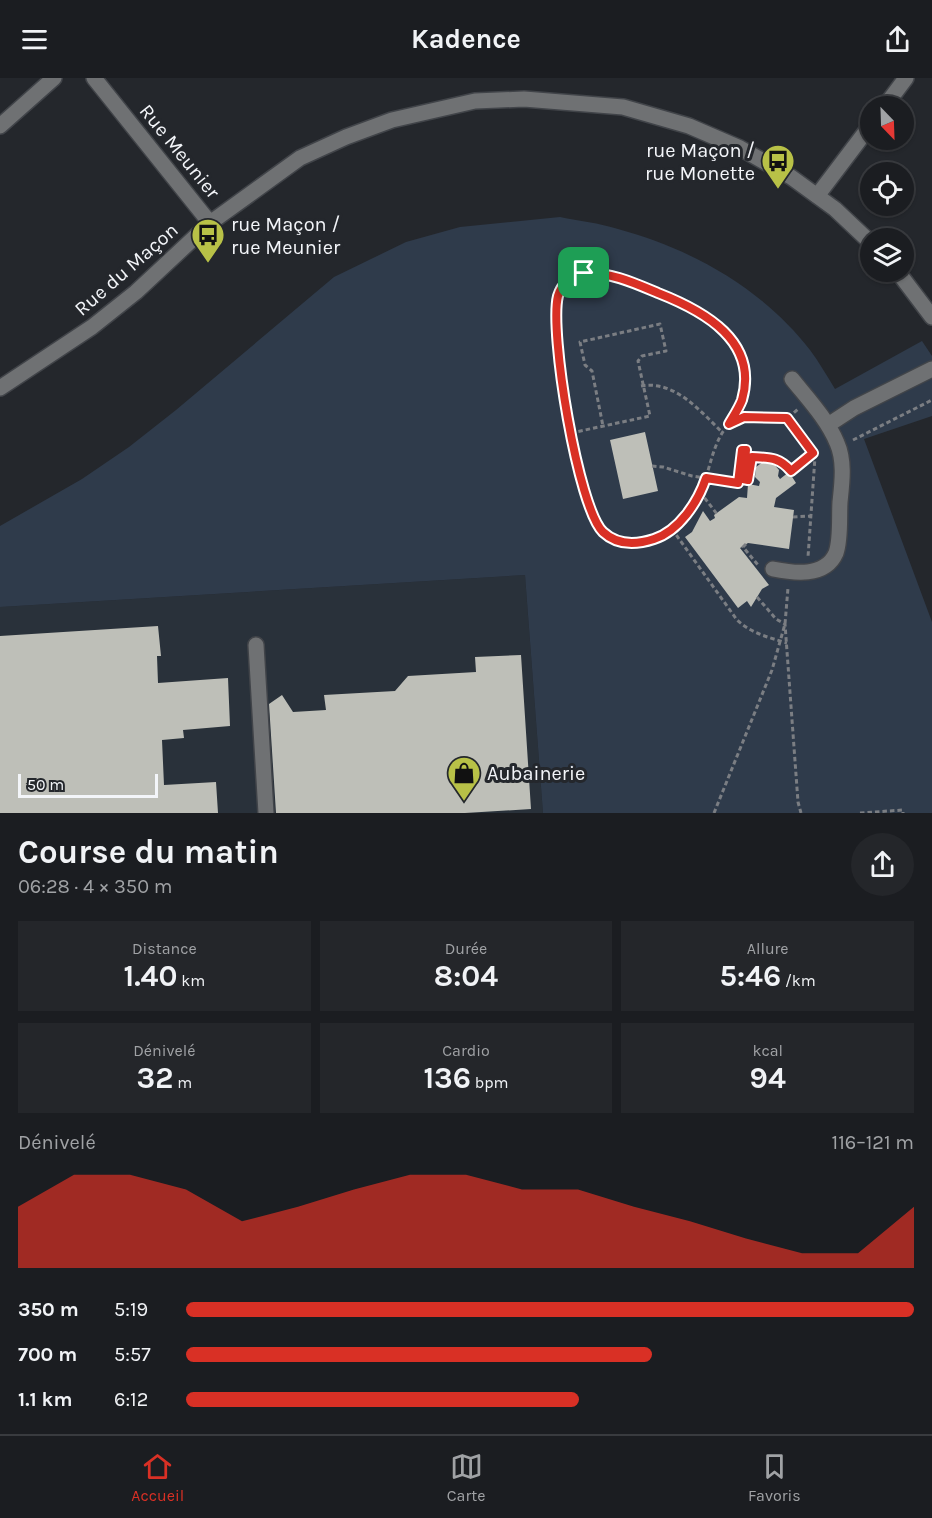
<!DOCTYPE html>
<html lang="fr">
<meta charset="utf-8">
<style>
:root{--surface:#1b1d21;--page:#24262a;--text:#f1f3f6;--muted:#a0a2a5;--line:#393b3f;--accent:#d93025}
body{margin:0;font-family:Karla,sans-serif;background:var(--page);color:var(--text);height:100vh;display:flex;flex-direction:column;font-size:22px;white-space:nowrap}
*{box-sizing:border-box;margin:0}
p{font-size:20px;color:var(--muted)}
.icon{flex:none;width:33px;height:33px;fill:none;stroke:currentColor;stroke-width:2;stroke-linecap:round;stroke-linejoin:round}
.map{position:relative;height:735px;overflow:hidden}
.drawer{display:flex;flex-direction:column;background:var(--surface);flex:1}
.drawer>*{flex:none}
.needle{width:39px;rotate:157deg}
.tools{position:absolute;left:860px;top:18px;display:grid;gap:12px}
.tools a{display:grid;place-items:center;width:54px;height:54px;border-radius:50%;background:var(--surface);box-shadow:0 2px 4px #0004,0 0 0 2px var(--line);font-size:30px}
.scale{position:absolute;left:18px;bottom:15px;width:140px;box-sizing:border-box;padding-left:6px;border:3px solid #f3f5f9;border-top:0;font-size:16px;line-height:21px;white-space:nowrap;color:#f3f5f9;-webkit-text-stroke:4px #24272c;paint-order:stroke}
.pin{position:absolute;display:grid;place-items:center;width:51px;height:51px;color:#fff;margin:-26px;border-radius:12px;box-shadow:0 3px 9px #0006}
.round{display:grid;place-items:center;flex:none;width:63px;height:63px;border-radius:32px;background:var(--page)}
.headline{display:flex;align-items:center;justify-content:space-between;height:102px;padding:0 18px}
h1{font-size:33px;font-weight:700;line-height:45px}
.figures{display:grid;grid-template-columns:repeat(3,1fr);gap:9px;height:102px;padding:6px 18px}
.figures div{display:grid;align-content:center;border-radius:0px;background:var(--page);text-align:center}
.figures b{font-size:30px;font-weight:700}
.figures small{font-size:16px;font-weight:400}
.figures p{font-size:16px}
.chart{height:168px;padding:12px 18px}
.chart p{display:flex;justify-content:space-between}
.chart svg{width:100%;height:108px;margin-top:6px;fill:var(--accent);opacity:.7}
ul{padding:0 18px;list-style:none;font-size:20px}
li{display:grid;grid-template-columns:96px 72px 1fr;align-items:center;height:45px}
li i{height:15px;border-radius:8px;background:var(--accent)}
header{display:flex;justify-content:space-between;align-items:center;height:78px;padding:0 18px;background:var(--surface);font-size:27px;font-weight:700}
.dock{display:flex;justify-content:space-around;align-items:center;height:84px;border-top:2px solid var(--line);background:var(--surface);font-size:16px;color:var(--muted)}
.dock a{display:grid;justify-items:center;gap:3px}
.dock .on{color:var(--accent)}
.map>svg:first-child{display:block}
.built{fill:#29313a}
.green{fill:#2f3b4b}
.building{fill:#bebfb8}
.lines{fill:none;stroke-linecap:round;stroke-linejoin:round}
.minor-casing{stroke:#414449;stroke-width:18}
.path{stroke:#7b7e83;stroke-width:3;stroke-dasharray:4.5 3;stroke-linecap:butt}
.minor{stroke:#6f7173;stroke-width:15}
.route-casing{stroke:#fff;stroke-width:12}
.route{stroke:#d93025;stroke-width:8}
.labels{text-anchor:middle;stroke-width:6;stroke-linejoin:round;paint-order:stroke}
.poi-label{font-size:20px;fill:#f3f5f9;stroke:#24272c;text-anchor:start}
.street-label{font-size:20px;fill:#f3f5f9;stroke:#24272c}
</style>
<header><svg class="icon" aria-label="menu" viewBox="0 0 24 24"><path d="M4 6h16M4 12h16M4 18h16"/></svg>Kadence<svg class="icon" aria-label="share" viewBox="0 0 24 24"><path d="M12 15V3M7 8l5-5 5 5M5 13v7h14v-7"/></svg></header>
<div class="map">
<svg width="932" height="735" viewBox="0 0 932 735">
<rect width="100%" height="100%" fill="#24272c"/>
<path class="built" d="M525,497L543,735H0V529Z"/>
<path class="green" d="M560,139C579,143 599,145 618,151C692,171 763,211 810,272C819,284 827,298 835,311L922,263L932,278V338L864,361L932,544V735H543L525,497L0,529V448L82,401L129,369L176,332L334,199L406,164L460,149Z"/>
<path class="building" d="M645,354L658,413L623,421L610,362Z
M764,383L773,385L779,392L778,398L780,401L789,394L796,405L776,420L774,429L794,432L789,471L748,465L740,470L769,507L762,511L751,529L747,523L738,530L685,459L692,454L703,433L710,443L715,440L714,437L739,419L747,420L748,406L759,408L760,404L755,399L756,389Z
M158,548L161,578H157L158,605L228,600L230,648L183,652L184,660L162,662L164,707L216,704L218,735H0V558Z
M521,577L531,731L465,735H276L269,626L282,617L293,634L326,632L324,617L395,613L408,598L476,594L475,579Z"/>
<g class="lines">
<g class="minor-casing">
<path id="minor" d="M94,0L210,145
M885,28L906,0
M0,48L54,0
M817,118L870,48
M898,194L932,239
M0,310L92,249L136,214L210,145L300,80L346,59L392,42L475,23L524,21L623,29L689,48L740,70L791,99L835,131L870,164
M828,347L854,330L932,291
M773,491C793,495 825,500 836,475C841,461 839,439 840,424C842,405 845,383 837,365C827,341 808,321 792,301
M256,567L266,735"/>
</g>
<path class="path" d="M641,308C675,302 700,333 723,355
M787,340L815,379L808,479
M729,346C733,339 739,331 742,322C761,260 698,231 652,212C630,203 608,191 583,195C574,197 565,202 561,210C541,250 579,388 590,433C598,451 610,465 631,465C665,467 693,436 704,405C711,386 714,362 729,346C744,330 769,346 787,340C790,338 795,334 798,331
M571,355L650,338L638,283L642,278L666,273L660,246L580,264L585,287L592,293L603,348
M853,362L932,322
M652,388L663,389L692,398L738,405L742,372H746L743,401L749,402L752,379C770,380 779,379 791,392
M791,397V392L812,376
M700,414L717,436
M793,439L811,438
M672,451L737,542C752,556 768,559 787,565
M746,466L743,469L758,487
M757,519L776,541L785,546L798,724L801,735
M714,735L772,592L785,546L788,510
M860,735L903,732V735"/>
<use href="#minor" class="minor"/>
</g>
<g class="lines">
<g class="route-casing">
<path id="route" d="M584,195C613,195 632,204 658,215C704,233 759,263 742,322C739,330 733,339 729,346L744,339L787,340L813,375L791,393C779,379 770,380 752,379L748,402L743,401L746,372H742L738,405L706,400C698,424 679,453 654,461C636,467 618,468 603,454C578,430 549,253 558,218C562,205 571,198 584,195Z"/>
</g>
<use href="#route" class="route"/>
</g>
<defs>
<g id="bus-pin" transform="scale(1.725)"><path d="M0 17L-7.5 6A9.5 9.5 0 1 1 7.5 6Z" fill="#b8c147" stroke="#24272c"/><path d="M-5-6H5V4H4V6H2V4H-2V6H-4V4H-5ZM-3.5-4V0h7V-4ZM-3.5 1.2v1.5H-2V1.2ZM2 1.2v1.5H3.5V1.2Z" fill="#111"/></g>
<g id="shop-pin" transform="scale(1.725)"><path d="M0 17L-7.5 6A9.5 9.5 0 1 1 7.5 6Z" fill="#b8c147" stroke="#24272c"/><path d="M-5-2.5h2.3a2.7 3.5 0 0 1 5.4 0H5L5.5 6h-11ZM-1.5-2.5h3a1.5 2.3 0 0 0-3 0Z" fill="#111"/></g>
</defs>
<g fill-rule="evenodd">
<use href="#bus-pin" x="778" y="83"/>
<use href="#bus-pin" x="208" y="157"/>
<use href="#shop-pin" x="464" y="695"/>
</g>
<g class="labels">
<g class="poi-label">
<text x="755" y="79" text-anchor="end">rue Maçon /<tspan x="755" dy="23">rue Monette</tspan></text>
<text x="231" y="153">rue Maçon /<tspan x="231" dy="23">rue Meunier</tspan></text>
<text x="487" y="702">Aubainerie</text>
</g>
<g class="street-label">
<text transform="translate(180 73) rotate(51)" y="7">Rue Meunier</text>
<text transform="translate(126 191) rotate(-41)" y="7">Rue du Maçon</text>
</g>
</g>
</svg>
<div class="tools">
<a><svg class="needle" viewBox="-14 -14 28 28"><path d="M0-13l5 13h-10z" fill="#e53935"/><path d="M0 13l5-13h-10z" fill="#a0a2a5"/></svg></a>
<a><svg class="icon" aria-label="locate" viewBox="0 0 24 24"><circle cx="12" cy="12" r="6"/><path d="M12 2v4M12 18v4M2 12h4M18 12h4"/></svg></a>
<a><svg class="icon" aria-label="layers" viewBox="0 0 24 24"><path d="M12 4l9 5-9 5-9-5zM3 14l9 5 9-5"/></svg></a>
</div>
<div class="scale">50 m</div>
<div class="pin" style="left:584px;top:195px;background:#1e9e55"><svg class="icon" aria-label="arrive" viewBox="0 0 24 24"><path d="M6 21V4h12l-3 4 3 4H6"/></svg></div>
</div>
<section class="drawer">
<div class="headline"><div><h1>Course du matin</h1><p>06:28 · 4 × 350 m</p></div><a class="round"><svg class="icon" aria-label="share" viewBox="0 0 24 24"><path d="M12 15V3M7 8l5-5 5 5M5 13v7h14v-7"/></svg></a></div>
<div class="figures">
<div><p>Distance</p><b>1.40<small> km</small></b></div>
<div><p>Durée</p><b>8:04</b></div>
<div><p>Allure</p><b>5:46<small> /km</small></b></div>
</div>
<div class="figures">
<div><p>Dénivelé</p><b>32<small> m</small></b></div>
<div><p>Cardio</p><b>136<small> bpm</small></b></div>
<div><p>kcal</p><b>94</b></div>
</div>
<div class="chart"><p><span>Dénivelé</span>116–121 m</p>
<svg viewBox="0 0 160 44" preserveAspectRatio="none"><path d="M0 44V19L10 6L20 6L30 12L40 25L50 19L60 12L70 6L80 6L90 12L100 12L110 19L120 25L130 32L140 38L150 38L160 19V44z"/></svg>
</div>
<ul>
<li><b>350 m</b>5:19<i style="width:100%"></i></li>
<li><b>700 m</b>5:57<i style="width:64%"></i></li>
<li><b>1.1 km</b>6:12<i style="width:54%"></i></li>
</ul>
</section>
<nav class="dock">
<a class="on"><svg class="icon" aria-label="home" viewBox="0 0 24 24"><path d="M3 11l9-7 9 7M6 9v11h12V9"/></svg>Accueil</a>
<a><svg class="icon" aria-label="map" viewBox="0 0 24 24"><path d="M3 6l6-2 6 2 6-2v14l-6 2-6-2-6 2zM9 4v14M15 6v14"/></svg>Carte</a>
<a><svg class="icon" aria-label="saved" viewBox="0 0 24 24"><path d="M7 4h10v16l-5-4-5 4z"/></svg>Favoris</a>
</nav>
